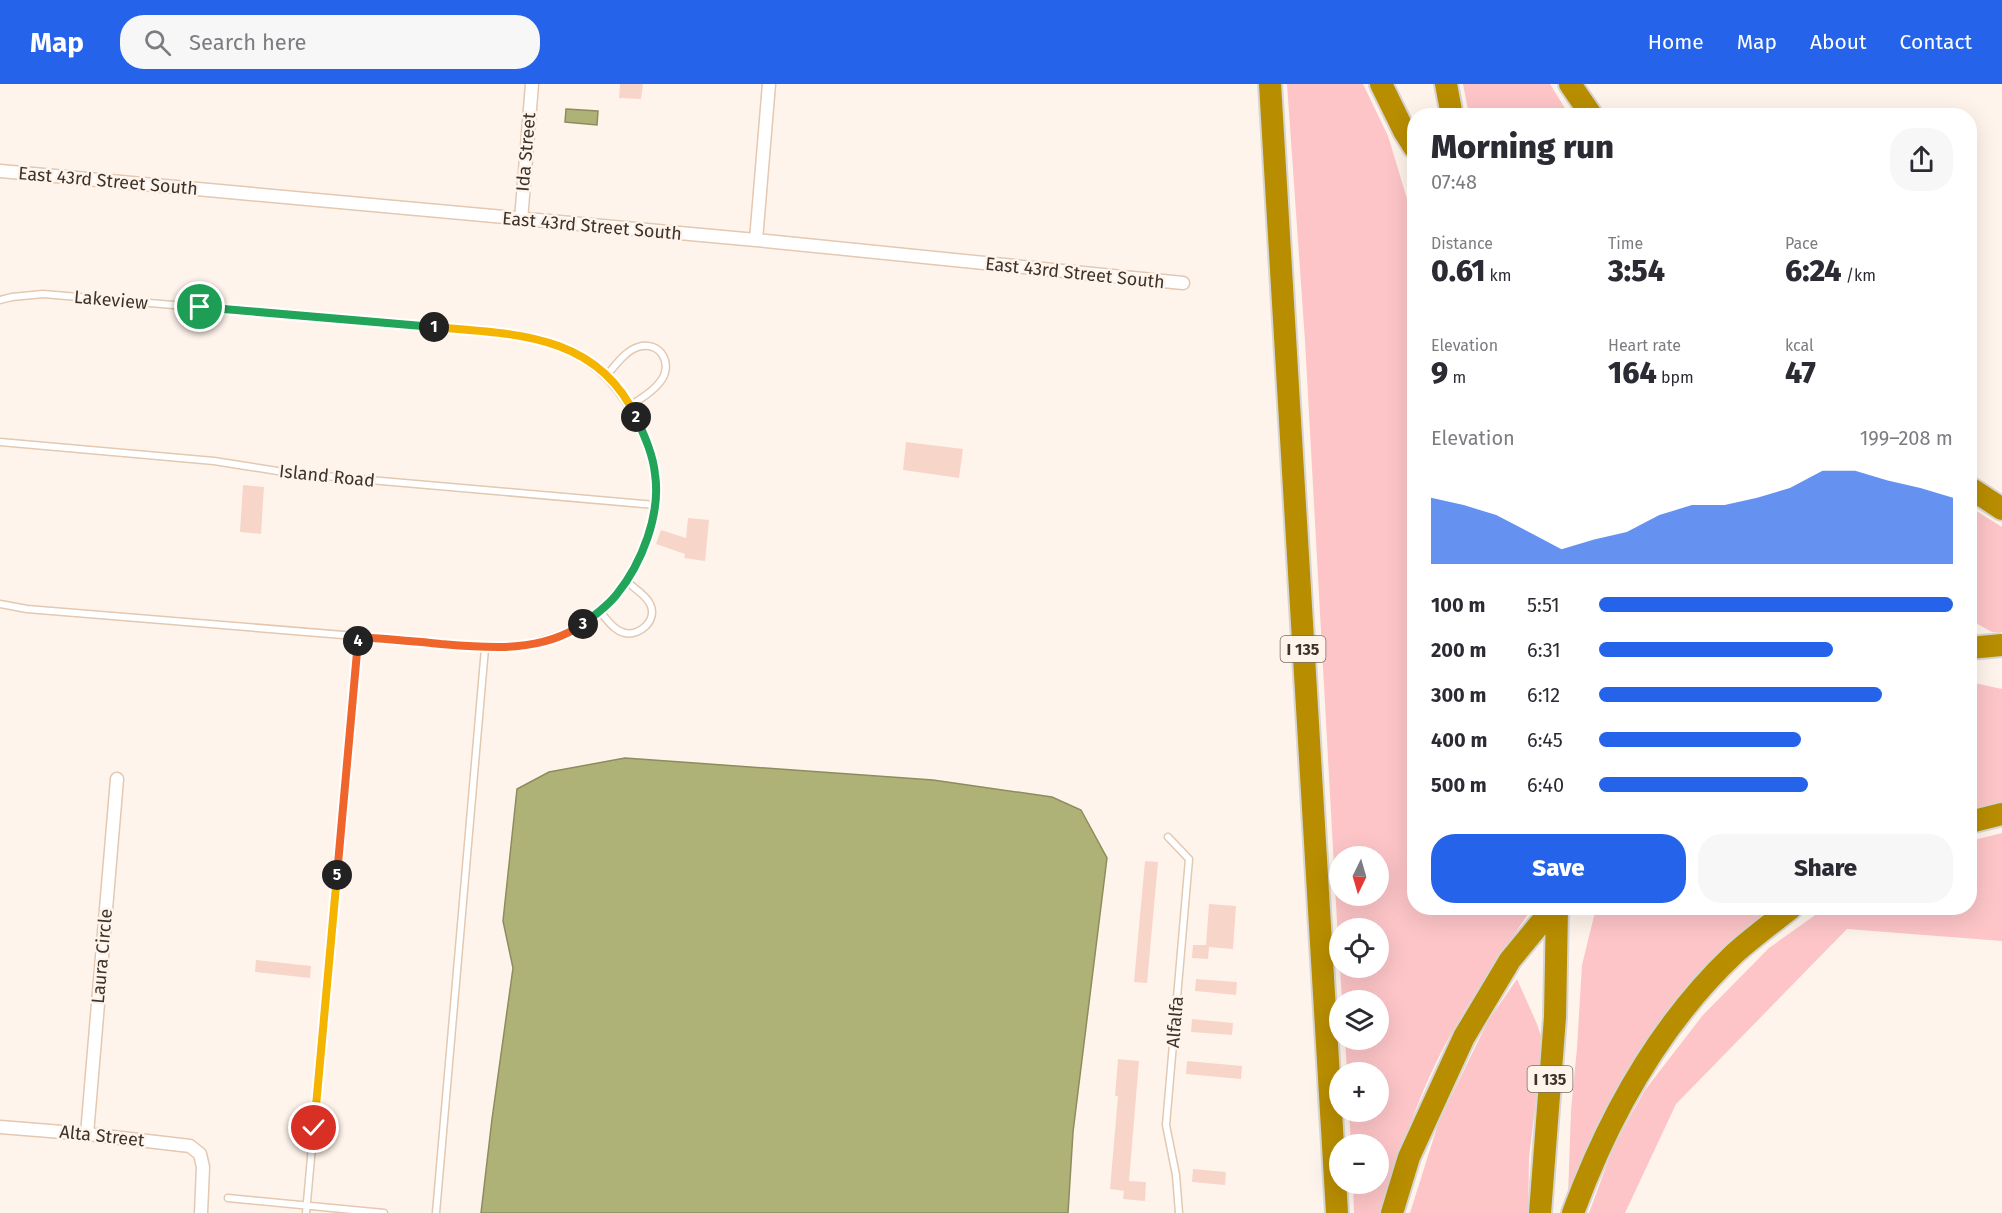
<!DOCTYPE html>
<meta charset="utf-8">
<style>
:root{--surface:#fff;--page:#f7f7f7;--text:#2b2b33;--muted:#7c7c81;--accent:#2563eb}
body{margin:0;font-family:"Fira Sans",sans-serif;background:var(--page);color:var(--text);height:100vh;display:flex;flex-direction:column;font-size:22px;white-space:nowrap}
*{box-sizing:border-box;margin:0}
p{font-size:20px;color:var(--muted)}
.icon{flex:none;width:33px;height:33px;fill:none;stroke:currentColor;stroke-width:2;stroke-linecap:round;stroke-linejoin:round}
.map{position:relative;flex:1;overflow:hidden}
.side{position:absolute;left:1407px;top:24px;width:570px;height:807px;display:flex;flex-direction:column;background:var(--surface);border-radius:24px;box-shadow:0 6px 24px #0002}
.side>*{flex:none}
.needle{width:39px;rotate:185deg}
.fabs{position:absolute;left:1329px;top:762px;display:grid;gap:12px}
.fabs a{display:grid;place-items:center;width:60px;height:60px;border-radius:50%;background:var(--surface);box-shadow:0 6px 24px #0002;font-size:30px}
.pin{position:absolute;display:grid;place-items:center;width:51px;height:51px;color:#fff;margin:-26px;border:3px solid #fff;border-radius:50%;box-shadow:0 2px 6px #0007}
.km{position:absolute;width:30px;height:30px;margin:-15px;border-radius:50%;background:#222;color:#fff;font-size:16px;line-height:30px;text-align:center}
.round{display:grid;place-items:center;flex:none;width:63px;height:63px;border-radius:24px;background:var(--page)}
.headline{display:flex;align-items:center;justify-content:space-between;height:102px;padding:0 24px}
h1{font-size:33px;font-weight:800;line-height:45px}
.figures{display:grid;grid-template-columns:repeat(3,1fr);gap:9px;height:102px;padding:6px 24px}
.figures div{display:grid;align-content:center}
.figures b{font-size:30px;font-weight:800}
.figures small{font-size:16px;font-weight:400}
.figures p{font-size:16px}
.chart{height:168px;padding:12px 24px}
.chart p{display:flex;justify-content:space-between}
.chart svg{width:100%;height:108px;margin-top:6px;fill:var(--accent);opacity:.7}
.primary-button{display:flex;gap:12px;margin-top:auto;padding:12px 24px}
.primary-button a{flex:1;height:69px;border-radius:24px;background:var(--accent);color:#fff;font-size:24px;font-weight:800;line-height:69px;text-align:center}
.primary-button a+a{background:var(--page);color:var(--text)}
ul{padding:0 24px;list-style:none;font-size:20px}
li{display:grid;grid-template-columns:96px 72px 1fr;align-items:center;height:45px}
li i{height:15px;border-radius:8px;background:var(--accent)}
header{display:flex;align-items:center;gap:36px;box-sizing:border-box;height:84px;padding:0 30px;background:var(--accent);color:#fff}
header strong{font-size:28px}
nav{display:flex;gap:33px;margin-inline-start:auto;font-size:21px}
.search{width:420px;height:54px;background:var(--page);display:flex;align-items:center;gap:15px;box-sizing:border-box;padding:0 21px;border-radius:24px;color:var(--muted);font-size:22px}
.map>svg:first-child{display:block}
.green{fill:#fdc5c8;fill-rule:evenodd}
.water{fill:#afb276;stroke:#8d8c5f;stroke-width:1.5}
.building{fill:#f8d5c9}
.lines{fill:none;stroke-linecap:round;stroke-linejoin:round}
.service-casing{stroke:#e3c8b2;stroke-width:9}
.minor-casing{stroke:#e3c8b2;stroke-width:15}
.motorway-casing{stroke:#d8d6d4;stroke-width:26}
.service{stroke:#fff;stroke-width:6}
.minor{stroke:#fff;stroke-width:12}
.motorway{stroke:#b88d00;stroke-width:22}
.motorway-bridge-casing{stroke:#d8d6d4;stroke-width:26;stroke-linecap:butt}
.motorway-bridge{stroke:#b88d00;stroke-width:22}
.split-1-casing{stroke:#fff;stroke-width:12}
.split-2-casing{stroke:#fff;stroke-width:12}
.split-3-casing{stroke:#fff;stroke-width:12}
.split-4-casing{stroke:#fff;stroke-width:12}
.split-5-casing{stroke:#fff;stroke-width:12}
.split-6-casing{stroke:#fff;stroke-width:12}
.split-1{stroke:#22a559;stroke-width:8}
.split-2{stroke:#f5b400;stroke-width:8}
.split-3{stroke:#22a559;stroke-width:8}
.split-4{stroke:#f0652b;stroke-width:8}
.split-5{stroke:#f0652b;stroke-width:8}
.split-6{stroke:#f5b400;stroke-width:8}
.labels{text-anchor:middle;stroke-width:5;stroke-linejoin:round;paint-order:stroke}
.shield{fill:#fff4eb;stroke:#776d64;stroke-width:1.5}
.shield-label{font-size:16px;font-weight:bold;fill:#3d332a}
.street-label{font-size:18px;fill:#3d332a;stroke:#fff4eb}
</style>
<header>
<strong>Map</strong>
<div class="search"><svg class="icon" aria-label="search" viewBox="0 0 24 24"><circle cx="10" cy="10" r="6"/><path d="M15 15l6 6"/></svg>Search here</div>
<nav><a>Home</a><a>Map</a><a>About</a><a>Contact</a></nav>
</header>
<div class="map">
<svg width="2002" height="1129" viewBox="0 0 2002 1129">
<rect width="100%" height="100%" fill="#fff4eb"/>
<path class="green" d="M1287,0H1363L1388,52L1414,138V824H1532C1497,877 1459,929 1432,987C1411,1032 1396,1081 1383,1129H1354L1353,1100H1378V1060H1351L1349,1028H1378V988H1347L1345,956H1378V916H1342L1340,884H1378V844H1340L1339,874L1305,257ZM1340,772H1378V812H1340Z
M1463,0H1550L1569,31H1469Z
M1970,423L2002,443V548H1992L1970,536Z
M1970,598L2002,605V720L1970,729Z
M2002,749V857L1847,845L1676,1020L1625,1129H1589L1614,1061L1645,1006L1703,931L1769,864L1825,824H1970V757Z
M1596,824H1780L1635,977L1608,1022L1568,1112L1571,1026L1577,964L1582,881Z
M1517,895L1537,940L1543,958L1529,1073L1528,1129H1410L1439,1037L1488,937Z"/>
<path class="water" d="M566,25L598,27L597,41L565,38Z
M625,674L933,696L1052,713L1081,726L1107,774L1073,1048L1068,1129H481L492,1035L513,884L503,837L517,705L549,688Z"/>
<path class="building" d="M620,0H643L641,15L619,14Z
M906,358L963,365L959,394L903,386Z
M243,401L264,403L261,450L240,448Z
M688,434L709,436L705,477L684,474L685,470L656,460L661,446L686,454Z
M1145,777L1158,778L1147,899L1134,898Z
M1209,820L1236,822L1233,865L1209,863L1208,875L1192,874L1193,861H1206Z
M256,876L311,882L310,894L255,888Z
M1196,895L1237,898L1236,911L1195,907Z
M1192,935L1233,939L1232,951L1191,948Z
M1118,975L1139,977L1129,1097L1146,1098L1145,1117L1123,1115L1124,1107L1110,1105L1118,1012H1115Z
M1187,977L1242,982L1241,995L1186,990Z
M1193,1085L1226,1088L1225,1101L1192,1098Z"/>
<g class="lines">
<g class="service-casing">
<path id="service" d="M0,216L12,213L43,210L514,250C575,261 614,287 640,344C652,369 658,393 655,420C652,448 639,473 626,497C634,504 646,511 650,520C658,536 640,552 625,549C614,547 607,535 600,528
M606,292C615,282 625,267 638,263C661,256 674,281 660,298C653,308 640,315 630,322
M0,358L214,377L290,389L655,421
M0,520L27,525L502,564C556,558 594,542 626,497
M1168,753L1189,775L1166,1041L1176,1091L1179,1129
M228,1114L384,1129
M306,1129L358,553
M436,1129L485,564"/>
</g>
<g class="minor-casing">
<path id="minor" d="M0,87L756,156L1183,199
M521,136L532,0
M756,156L769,0
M0,1043L87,1050L190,1062L200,1070L203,1083L201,1129
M87,1050L117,695"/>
</g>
<g class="motorway-casing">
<path id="motorway" d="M1270,0L1337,1129
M1381,0L1404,47L1414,63
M1446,0L1452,32
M1570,0L1592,32
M1970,404L2002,425
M1970,738L2002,730
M1392,1129L1409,1073L1464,953L1510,876L1553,824
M1540,1129L1555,933L1557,824
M1573,1129C1608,1034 1660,940 1734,870C1752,854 1772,839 1791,824"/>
</g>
<use href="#service" class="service"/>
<use href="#minor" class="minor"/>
<use href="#motorway" class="motorway"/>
<g class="motorway-bridge-casing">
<path id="motorway-bridge" d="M1970,564L2002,561"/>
</g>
<use href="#motorway-bridge" class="motorway-bridge"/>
</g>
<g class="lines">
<g class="split-1-casing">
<path id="split-1" d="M200,223L434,243"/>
</g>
<g class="split-2-casing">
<path id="split-2" d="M434,243C513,250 597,249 636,333"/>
</g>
<g class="split-3-casing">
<path id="split-3" d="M583,540C595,531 608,522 617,510C642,479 661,430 655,390C653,370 644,351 636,333"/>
</g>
<g class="split-4-casing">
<path id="split-4" d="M358,557V553C386,555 413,557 441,560C489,564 541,569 583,540"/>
</g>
<g class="split-5-casing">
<path id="split-5" d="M337,791L358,557"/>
</g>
<g class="split-6-casing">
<path id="split-6" d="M314,1044L337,791"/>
</g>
<use href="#split-1" class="split-1"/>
<use href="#split-2" class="split-2"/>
<use href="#split-3" class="split-3"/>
<use href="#split-4" class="split-4"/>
<use href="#split-5" class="split-5"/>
<use href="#split-6" class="split-6"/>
</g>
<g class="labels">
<g class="shield">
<rect x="1280.5" y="552" width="45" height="26" rx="4.5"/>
<rect x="1527.5" y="982" width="45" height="26" rx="4.5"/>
</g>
<g class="shield-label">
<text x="1303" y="571">I 135</text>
<text x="1550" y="1001">I 135</text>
</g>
<g class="street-label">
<text transform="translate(526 68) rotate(-85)" y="6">Ida Street</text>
<text transform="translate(108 97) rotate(5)" y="6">East 43rd Street South</text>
<text transform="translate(592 142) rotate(5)" y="6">East 43rd Street South</text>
<text transform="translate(1075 189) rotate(6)" y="6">East 43rd Street South</text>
<text transform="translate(111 216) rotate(5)" y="6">Lakeview</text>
<text transform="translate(327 392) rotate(6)" y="6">Island Road</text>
<text transform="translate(102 872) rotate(-85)" y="6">Laura Circle</text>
<text transform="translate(1175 938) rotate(-85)" y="6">Alfalfa</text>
<text transform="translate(102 1052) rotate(6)" y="6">Alta Street</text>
</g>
</g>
</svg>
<div class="fabs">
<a><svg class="needle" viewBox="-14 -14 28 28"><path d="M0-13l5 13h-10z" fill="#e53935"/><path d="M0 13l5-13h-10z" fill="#7c7c81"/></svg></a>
<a><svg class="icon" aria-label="locate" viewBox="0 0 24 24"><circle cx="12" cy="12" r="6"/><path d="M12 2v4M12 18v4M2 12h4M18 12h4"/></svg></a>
<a><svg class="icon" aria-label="layers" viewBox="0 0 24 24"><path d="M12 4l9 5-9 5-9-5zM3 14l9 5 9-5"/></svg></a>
<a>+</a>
<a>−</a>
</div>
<div class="pin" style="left:200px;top:223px;background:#1e9e55"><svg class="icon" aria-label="arrive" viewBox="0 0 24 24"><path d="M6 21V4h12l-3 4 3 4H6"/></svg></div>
<div class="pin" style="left:314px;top:1044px;background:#d93025"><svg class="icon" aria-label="check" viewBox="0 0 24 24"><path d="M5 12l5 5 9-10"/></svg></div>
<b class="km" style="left:434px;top:243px">1</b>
<b class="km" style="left:636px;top:333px">2</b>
<b class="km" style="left:583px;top:540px">3</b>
<b class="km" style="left:358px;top:557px">4</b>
<b class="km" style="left:337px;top:791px">5</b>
<section class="side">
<div class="headline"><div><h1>Morning run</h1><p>07:48</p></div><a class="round"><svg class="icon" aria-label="share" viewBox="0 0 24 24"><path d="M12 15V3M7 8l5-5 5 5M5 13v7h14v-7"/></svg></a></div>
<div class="figures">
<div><p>Distance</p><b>0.61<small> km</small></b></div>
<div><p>Time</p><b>3:54</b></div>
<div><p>Pace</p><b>6:24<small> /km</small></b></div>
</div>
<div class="figures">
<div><p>Elevation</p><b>9<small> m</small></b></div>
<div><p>Heart rate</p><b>164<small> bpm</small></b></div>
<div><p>kcal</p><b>47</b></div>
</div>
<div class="chart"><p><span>Elevation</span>199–208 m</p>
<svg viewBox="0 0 160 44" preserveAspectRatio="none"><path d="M0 44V17L10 20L20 24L30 31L40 38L50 34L60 31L70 24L80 20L90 20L100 17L110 13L120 6L130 6L140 10L150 13L160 17V44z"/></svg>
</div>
<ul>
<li><b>100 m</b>5:51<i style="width:100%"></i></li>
<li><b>200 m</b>6:31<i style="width:66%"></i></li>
<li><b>300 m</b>6:12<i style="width:80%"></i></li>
<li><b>400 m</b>6:45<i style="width:57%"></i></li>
<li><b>500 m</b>6:40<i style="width:59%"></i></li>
</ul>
<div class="primary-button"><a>Save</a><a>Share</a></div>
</section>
</div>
